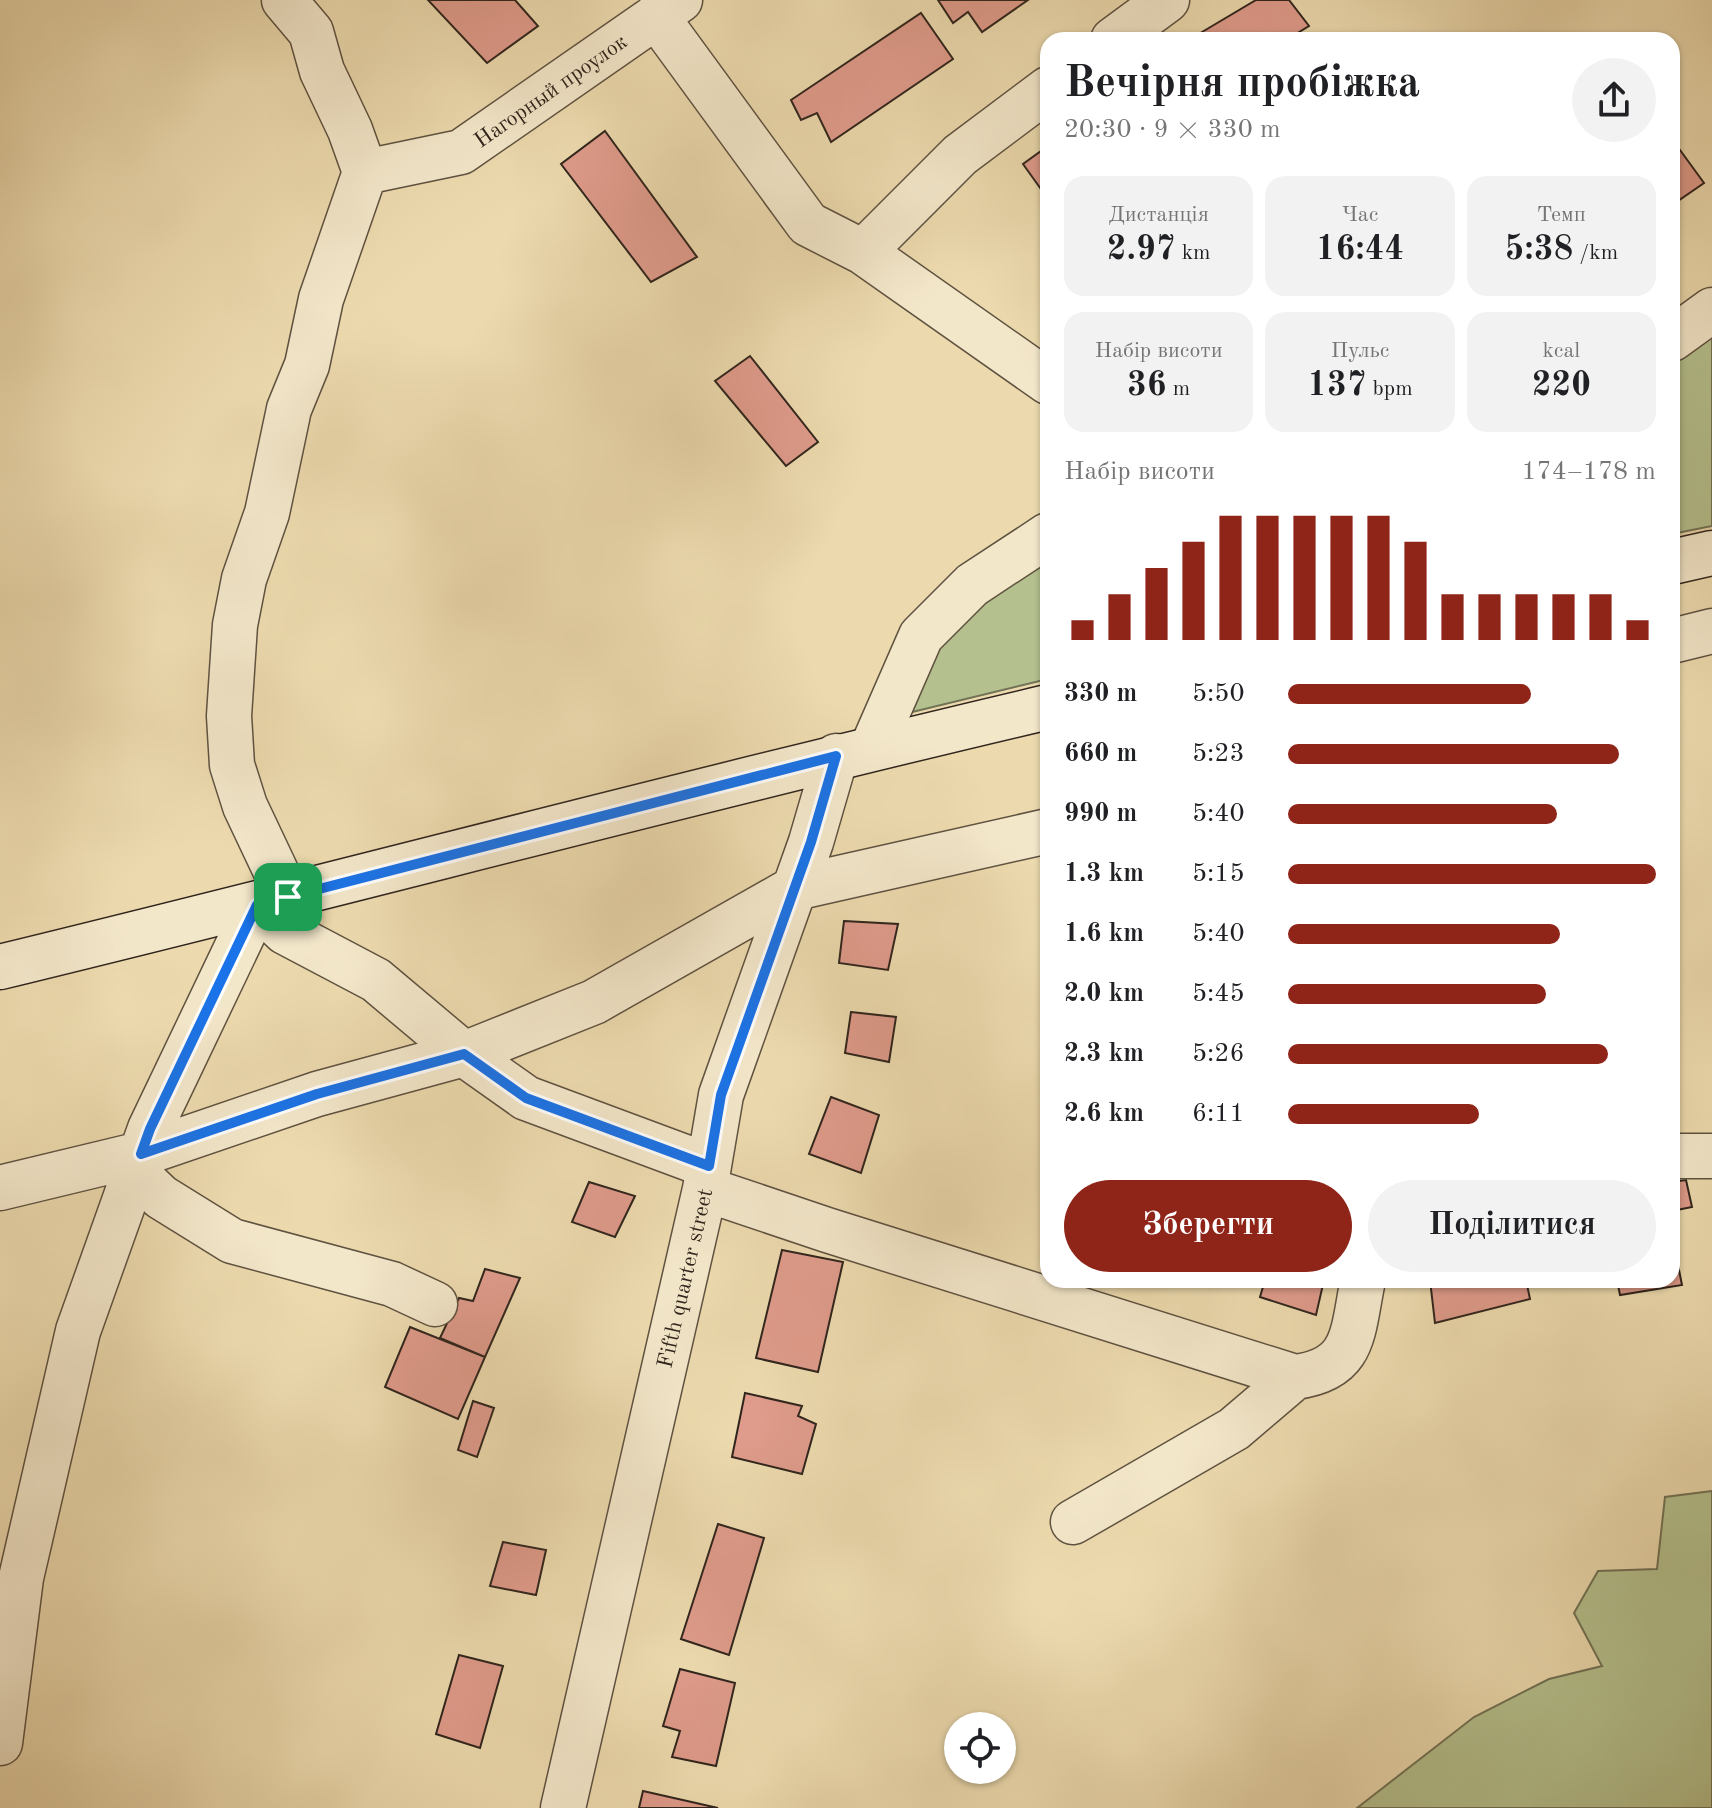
<!DOCTYPE html>
<html lang="uk">
<meta charset="utf-8">
<style>
:root{--surface:#fff;--page:#f2f2f2;--text:#202124;--muted:#757577;--accent:#8f2418}
body{margin:0;font-family:"Old Standard TT",serif;background:var(--page);color:var(--text);height:100vh;display:flex;flex-direction:column;font-size:30px;white-space:nowrap}
*{box-sizing:border-box;margin:0}
p{font-size:26px;color:var(--muted)}
.icon{flex:none;width:44px;height:44px;fill:none;stroke:currentColor;stroke-width:2;stroke-linecap:round;stroke-linejoin:round}
.map{position:relative;flex:1;overflow:hidden}
.side{position:absolute;left:1040px;top:32px;width:640px;height:1256px;display:flex;flex-direction:column;background:var(--surface);border-radius:24px;box-shadow:0 2px 6px #0004}
.side>*{flex:none}
.fabs{position:absolute;left:944px;top:1712px;display:grid;gap:16px}
.fabs a{display:grid;place-items:center;width:72px;height:72px;border-radius:50%;background:var(--surface);box-shadow:0 2px 6px #0004;font-size:40px}
.pin{position:absolute;display:grid;place-items:center;width:68px;height:68px;color:#fff;margin:-34px;border-radius:16px;box-shadow:0 4px 12px #0006}
.round{display:grid;place-items:center;flex:none;width:84px;height:84px;border-radius:42px;background:var(--page)}
.head{display:flex;align-items:center;justify-content:space-between;height:136px;padding:0 24px}
h1{font-size:44px;font-weight:800;line-height:60px}
.metrics{display:grid;grid-template-columns:repeat(3,1fr);gap:12px;height:136px;padding:8px 24px}
.metrics div{display:grid;align-content:center;border-radius:20px;background:var(--page);text-align:center}
.metrics b{font-size:34px;font-weight:800}
.metrics small{font-size:22px;font-weight:400}
.metrics p{font-size:22px}
.chart{height:224px;padding:16px 24px}
.chart p{display:flex;justify-content:space-between}
.chart svg{width:100%;height:144px;margin-top:8px;stroke:var(--accent);stroke-width:6}
.action{display:flex;gap:16px;margin-top:auto;padding:16px 24px}
.action a{flex:1;height:92px;border-radius:48px;background:var(--accent);color:#fff;font-size:32px;font-weight:800;line-height:92px;text-align:center}
.action a+a{background:var(--page);color:var(--text)}
ul{padding:0 24px;list-style:none;font-size:26px}
li{display:grid;grid-template-columns:128px 96px 1fr;align-items:center;height:60px}
li i{height:20px;border-radius:10px;background:var(--accent)}
.map>svg:first-child{display:block}
.green{fill:#b4c08d;stroke:#727255;stroke-width:2}
.building{fill:#df9b8b;stroke:#30251d;stroke-width:2}
.lines{fill:none;stroke-linecap:round;stroke-linejoin:round}
.minor-casing{stroke:#5f5241;stroke-width:47}
.secondary-casing{stroke:#30251d;stroke-width:47}
.minor{stroke:#f3e7ca;stroke-width:44}
.secondary{stroke:#f3e7ca;stroke-width:44}
.route-casing{stroke:#fff;stroke-width:16}
.route{stroke:#1a73e8;stroke-width:10}
.labels{text-anchor:middle;stroke-width:8;stroke-linejoin:round;paint-order:stroke}
.street-label{font-size:22px;fill:#30251d;stroke:#f3e7ca}
</style>
<div class="map">
<svg width="1712" height="1808" viewBox="0 0 1712 1808">
<rect width="100%" height="100%" fill="#ecdaae"/>
<filter id="stains"><feTurbulence type="fractalNoise" baseFrequency=".0025" numOctaves="4"/><feColorMatrix values="0 0 0 0 .2 0 0 0 0 .09 0 0 0 0 .02 0 0 0 .5 -.17"/></filter>
<radialGradient id="worn" r=".72"><stop offset=".6" stop-color="#630" stop-opacity="0"/><stop offset="1" stop-color="#630" stop-opacity=".3"/></radialGradient>
<path class="green" d="M1712,325V526L1672,534V352Z
M1048,552V679L900,715L937,641Z
M1712,1491V1808H1357L1474,1717L1549,1679L1602,1666L1574,1613L1598,1571L1657,1569L1665,1497Z"/>
<path class="building" d="M428,0H515L538,26L487,63Z
M938,0H1028L982,32L968,12L953,23Z
M1256,0H1289L1309,26L1286,40L1192,38Z
M921,13L953,59L831,142L817,113L801,120L791,100Z
M605,131L697,257L651,282L561,164Z
M1672,139L1704,183L1672,205Z
M1048,146V199L1023,164Z
M750,356L818,442L786,466L715,381Z
M844,921L898,924L888,970L839,963Z
M851,1012L896,1017L889,1062L845,1053Z
M831,1097L879,1115L861,1173L809,1154Z
M1686,1180L1692,1207L1672,1211V1182Z
M589,1182L635,1196L615,1237L572,1222Z
M1672,1235L1682,1285L1620,1295L1617,1280H1672Z
M782,1250L843,1262L818,1372L756,1358Z
M485,1269L520,1278L485,1357L440,1338L459,1298L473,1301Z
M1265,1280H1324L1316,1315L1260,1297Z
M1430,1280H1526L1530,1299L1435,1323Z
M410,1327L485,1357L458,1419L385,1387Z
M745,1393L802,1406L798,1416L816,1424L802,1474L732,1457Z
M473,1401L494,1408L477,1457L458,1450Z
M718,1524L764,1538L729,1655L681,1639Z
M503,1542L546,1550L536,1595L490,1586Z
M459,1655L503,1666L480,1748L436,1734Z
M680,1669L735,1683L716,1766L672,1757L680,1731L663,1726Z
M643,1791L718,1808H639Z"/>
<g class="lines">
<g class="minor-casing">
<path id="minor" d="M284,0L311,32L322,71L350,130L365,172L321,299L307,365L289,409L267,513L244,579L235,625L229,716L232,765L245,806L288,897
M656,16L808,224L863,252L1048,382
M1113,40L1167,0
M365,172L461,152L680,0
M863,252L960,155L1048,89
M1672,339L1712,310
M1672,641L1712,631
M872,748L921,636L972,585L1048,535
M1672,1156H1712
M135,1172L161,1197L232,1241L392,1284L435,1304
M0,1188L141,1154L317,1094L464,1054L594,1002L795,888L1048,831
M705,1189L827,1230L1295,1377C1357,1369 1352,1331 1363,1280
M1073,1522L1234,1429L1295,1377
M0,1743L21,1578L78,1331L150,1129L257,905L285,932L376,980L464,1054L526,1098L709,1166
M563,1808L705,1189L721,1095L811,842L836,756"/>
</g>
<g class="secondary-casing">
<path id="secondary" d="M1672,562L1712,553
M0,967C350,882 697,789 1048,707"/>
</g>
<use href="#minor" class="minor"/>
<use href="#secondary" class="secondary"/>
</g>
<g class="lines">
<g class="route-casing">
<path id="route" d="M836,756L811,842L721,1095L709,1166L526,1098L464,1054L317,1094L141,1154L150,1129L257,905Z"/>
</g>
<use href="#route" class="route"/>
</g>
<g class="labels">
<g class="street-label">
<text transform="translate(550 90) rotate(-35)" y="8">Нагорный проулок</text>
<text transform="translate(684 1278) rotate(-77)" y="8">Fifth quarter street</text>
</g>
</g>
<rect width="100%" height="100%" filter="url(#stains)"/>
<rect width="100%" height="100%" fill="url(#worn)"/>
</svg>
<div class="fabs">
<a><svg class="icon" aria-label="locate" viewBox="0 0 24 24"><circle cx="12" cy="12" r="6"/><path d="M12 2v4M12 18v4M2 12h4M18 12h4"/></svg></a>
</div>
<div class="pin" style="left:288px;top:897px;background:#1e9e55"><svg class="icon" aria-label="arrive" viewBox="0 0 24 24"><path d="M6 21V4h12l-3 4 3 4H6"/></svg></div>
<section class="side">
<div class="head"><div><h1>Вечірня пробіжка</h1><p>20:30 · 9 × 330 m</p></div><a class="round"><svg class="icon" aria-label="share" viewBox="0 0 24 24"><path d="M12 15V3M7 8l5-5 5 5M5 13v7h14v-7"/></svg></a></div>
<div class="metrics">
<div><p>Дистанція</p><b>2.97<small> km</small></b></div>
<div><p>Час</p><b>16:44</b></div>
<div><p>Темп</p><b>5:38<small> /km</small></b></div>
</div>
<div class="metrics">
<div><p>Набір висоти</p><b>36<small> m</small></b></div>
<div><p>Пульс</p><b>137<small> bpm</small></b></div>
<div><p>kcal</p><b>220</b></div>
</div>
<div class="chart"><p><span>Набір висоти</span>174–178 m</p>
<svg viewBox="0 0 160 44" preserveAspectRatio="none"><path d="M5 44V38M15 44V30M25 44V22M35 44V14M45 44V6M55 44V6M65 44V6M75 44V6M85 44V6M95 44V14M105 44V30M115 44V30M125 44V30M135 44V30M145 44V30M155 44V38"/></svg>
</div>
<ul>
<li><b>330 m</b>5:50<i style="width:66%"></i></li>
<li><b>660 m</b>5:23<i style="width:90%"></i></li>
<li><b>990 m</b>5:40<i style="width:73%"></i></li>
<li><b>1.3 km</b>5:15<i style="width:100%"></i></li>
<li><b>1.6 km</b>5:40<i style="width:74%"></i></li>
<li><b>2.0 km</b>5:45<i style="width:70%"></i></li>
<li><b>2.3 km</b>5:26<i style="width:87%"></i></li>
<li><b>2.6 km</b>6:11<i style="width:52%"></i></li>
</ul>
<div class="action"><a>Зберегти</a><a>Поділитися</a></div>
</section>
</div>
